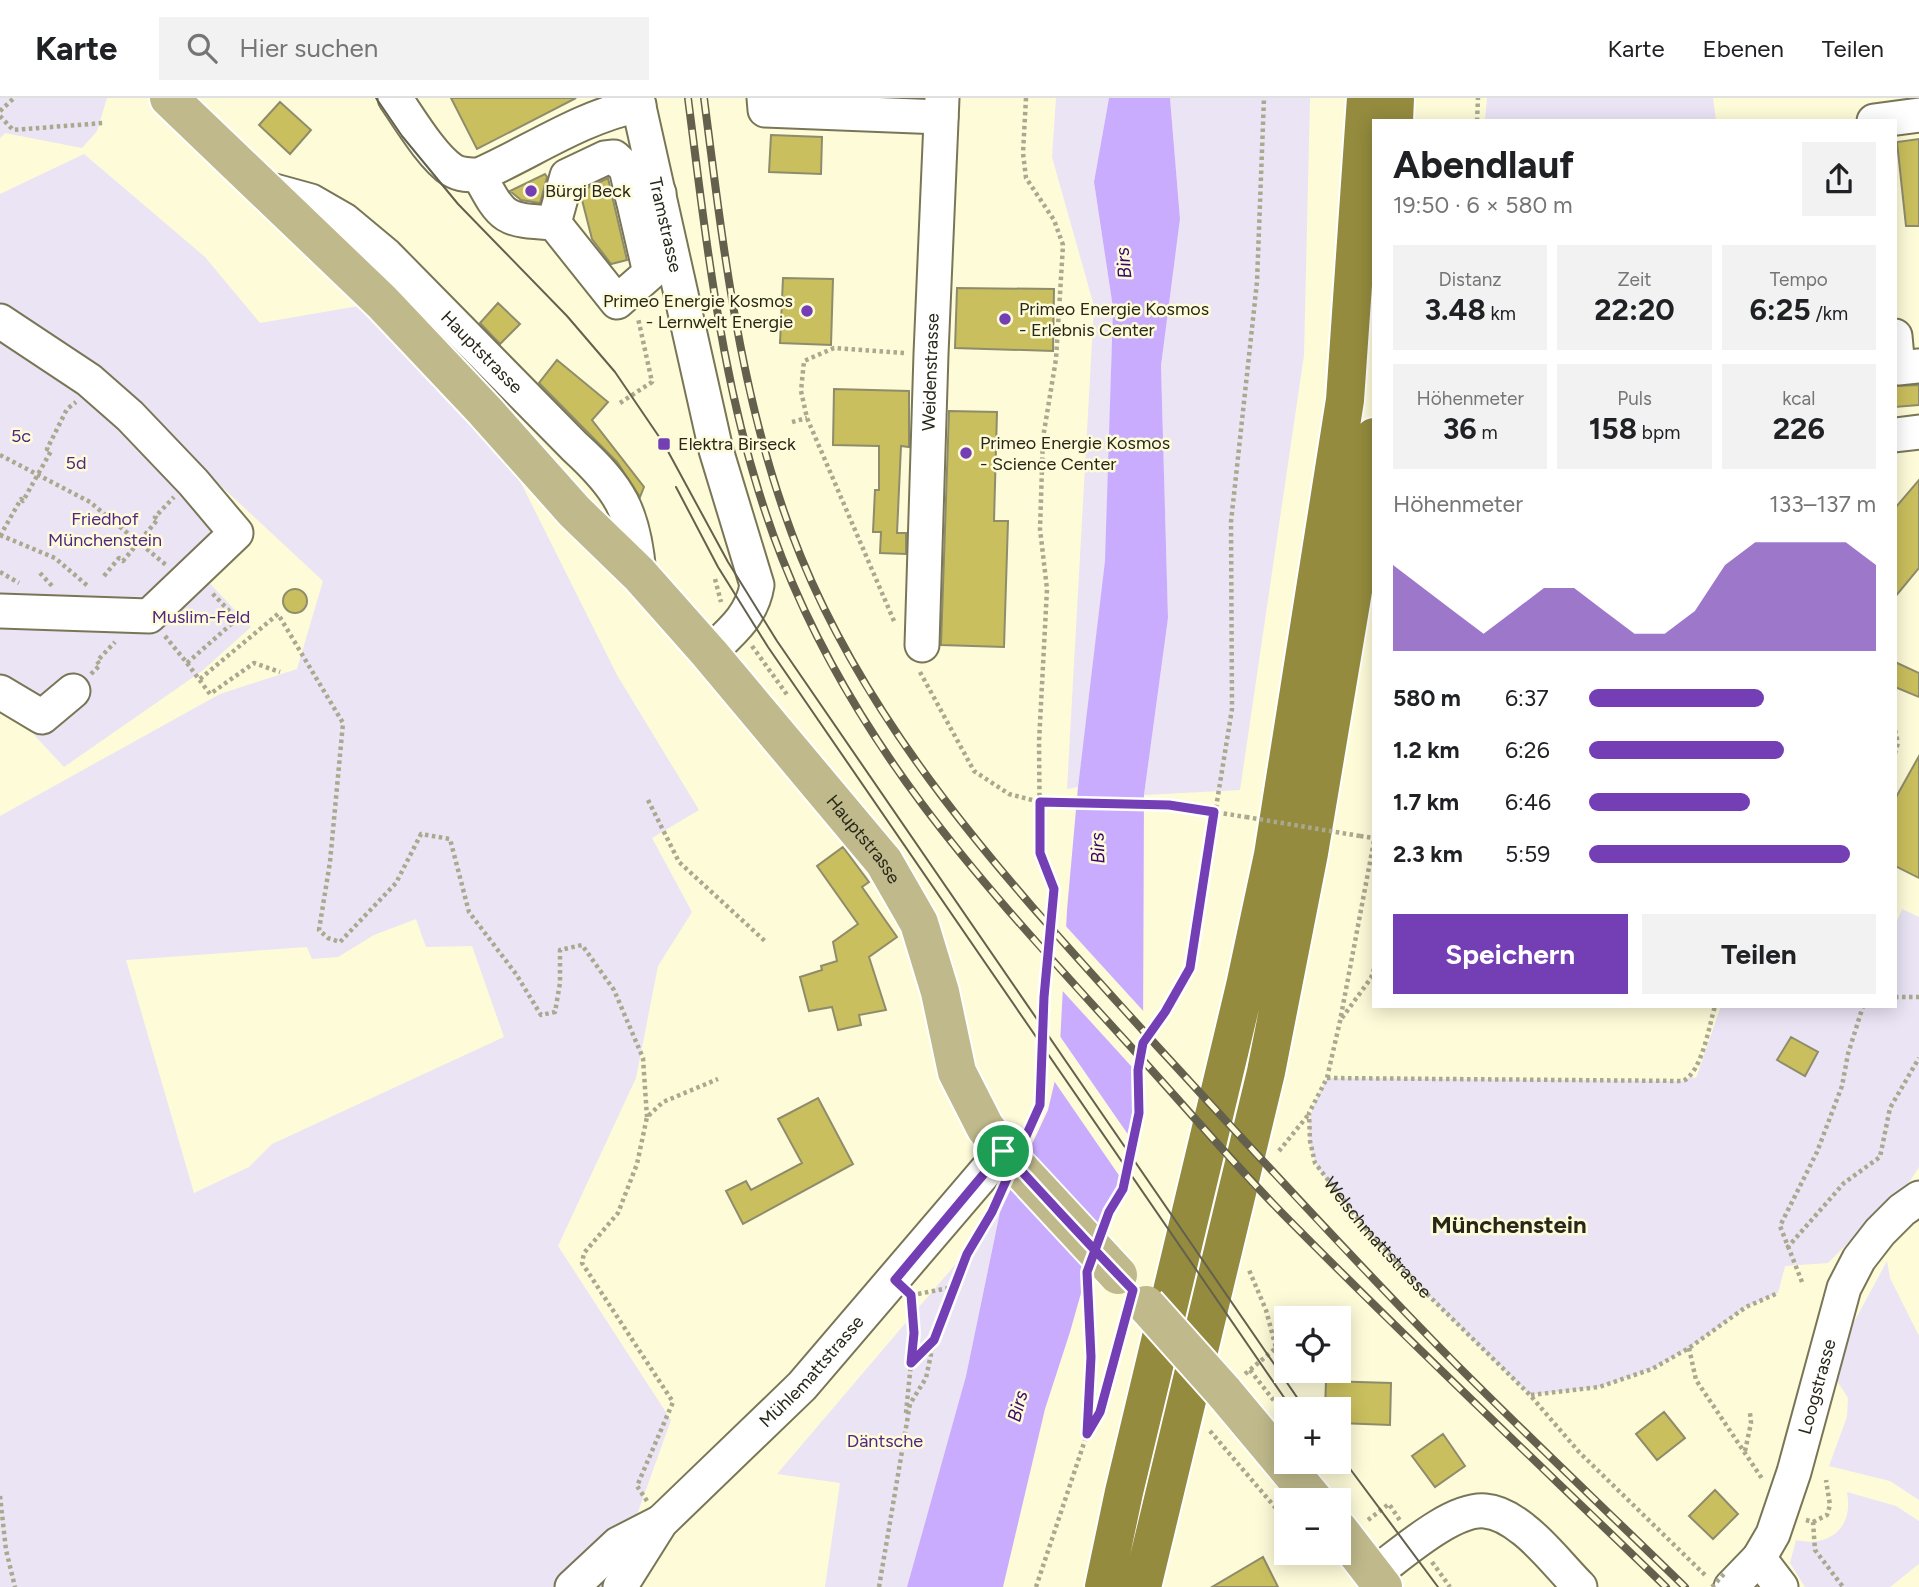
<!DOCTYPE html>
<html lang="de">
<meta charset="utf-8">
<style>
:root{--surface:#fff;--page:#f2f2f2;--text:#202124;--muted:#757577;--line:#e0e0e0;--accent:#743eb5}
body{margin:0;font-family:Figtree,sans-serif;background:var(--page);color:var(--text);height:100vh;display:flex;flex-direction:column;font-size:26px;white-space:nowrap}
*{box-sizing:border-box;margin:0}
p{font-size:23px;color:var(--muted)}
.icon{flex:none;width:38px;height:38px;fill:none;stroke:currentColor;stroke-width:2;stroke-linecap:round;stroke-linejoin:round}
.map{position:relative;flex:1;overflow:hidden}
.panel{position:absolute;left:1372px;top:21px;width:525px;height:889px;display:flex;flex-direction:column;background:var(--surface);border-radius:0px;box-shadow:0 4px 18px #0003}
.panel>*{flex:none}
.buttons{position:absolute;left:1274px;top:1208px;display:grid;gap:14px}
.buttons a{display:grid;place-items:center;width:77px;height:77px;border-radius:0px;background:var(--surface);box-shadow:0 4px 18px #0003;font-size:35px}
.pin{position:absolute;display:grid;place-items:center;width:60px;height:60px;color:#fff;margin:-30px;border:4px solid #fff;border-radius:50%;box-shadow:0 2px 7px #0007}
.round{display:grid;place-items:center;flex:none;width:74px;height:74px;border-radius:0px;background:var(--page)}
.summary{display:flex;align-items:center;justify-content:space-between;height:119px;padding:0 21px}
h1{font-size:38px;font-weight:700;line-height:52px}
.metrics{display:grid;grid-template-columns:repeat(3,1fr);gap:10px;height:119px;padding:7px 21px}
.metrics div{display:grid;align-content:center;border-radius:0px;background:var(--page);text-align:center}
.metrics b{font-size:30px;font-weight:700}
.metrics small{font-size:19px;font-weight:400}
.metrics p{font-size:19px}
.chart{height:196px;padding:14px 21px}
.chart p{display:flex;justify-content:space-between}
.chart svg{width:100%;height:126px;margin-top:7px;fill:var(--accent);opacity:.7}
.action{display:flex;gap:14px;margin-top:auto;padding:14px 21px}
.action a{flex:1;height:80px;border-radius:0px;background:var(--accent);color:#fff;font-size:28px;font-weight:700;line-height:80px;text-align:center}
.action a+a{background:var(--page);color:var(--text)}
ul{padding:0 21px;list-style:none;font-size:23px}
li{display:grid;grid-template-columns:112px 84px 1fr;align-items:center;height:52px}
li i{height:18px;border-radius:9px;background:var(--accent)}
header{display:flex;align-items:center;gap:42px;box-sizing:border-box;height:98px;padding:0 35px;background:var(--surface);border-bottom:2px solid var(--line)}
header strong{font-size:33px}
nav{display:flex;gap:38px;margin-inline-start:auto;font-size:24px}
.search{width:490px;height:63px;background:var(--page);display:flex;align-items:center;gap:18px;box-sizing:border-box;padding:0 24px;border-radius:0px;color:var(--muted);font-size:26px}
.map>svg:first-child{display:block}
.green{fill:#eae4f5;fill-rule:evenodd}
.water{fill:#caacff}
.pier{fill:#fefbd9}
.building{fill:#cabf5e;stroke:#8f8c6c;stroke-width:2}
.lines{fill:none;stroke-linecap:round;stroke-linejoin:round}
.minor-casing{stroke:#797657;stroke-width:37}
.major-casing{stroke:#fff;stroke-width:42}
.highway-casing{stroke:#fff;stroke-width:42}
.path{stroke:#aaa88e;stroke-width:4.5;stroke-dasharray:3.5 3.5;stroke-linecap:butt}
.minor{stroke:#fff;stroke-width:33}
.major{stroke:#bfb98b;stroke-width:38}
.highway{stroke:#948b3e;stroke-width:38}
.tram{stroke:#63614e;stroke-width:2}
.rail-casing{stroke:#63614e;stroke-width:8}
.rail{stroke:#fefbd9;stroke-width:5;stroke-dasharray:16;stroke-linecap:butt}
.major-bridge-casing{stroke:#fff;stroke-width:42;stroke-linecap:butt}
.path-bridge{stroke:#aaa88e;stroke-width:4.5;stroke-dasharray:3.5 3.5;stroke-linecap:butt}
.major-bridge{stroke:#bfb98b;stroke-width:38}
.route-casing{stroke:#fff;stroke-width:14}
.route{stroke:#743eb5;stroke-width:9}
.poi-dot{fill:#743eb5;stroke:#fefbd9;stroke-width:2.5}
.labels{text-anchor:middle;stroke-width:5;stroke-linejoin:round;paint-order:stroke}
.poi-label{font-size:18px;fill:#28271a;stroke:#fefbd9;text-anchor:start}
.street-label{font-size:18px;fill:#28271a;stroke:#fefbd9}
.park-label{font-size:18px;fill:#512684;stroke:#fefbd9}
.water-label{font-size:19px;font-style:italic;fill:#3c076b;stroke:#fefbd9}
.district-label{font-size:24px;font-weight:bold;fill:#28271a;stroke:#fefbd9}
</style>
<header>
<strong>Karte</strong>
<div class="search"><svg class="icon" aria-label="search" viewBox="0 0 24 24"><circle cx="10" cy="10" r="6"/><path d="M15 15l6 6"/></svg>Hier suchen</div>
<nav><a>Karte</a><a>Ebenen</a><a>Teilen</a></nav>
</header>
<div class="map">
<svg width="1919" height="1489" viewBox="0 0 1919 1489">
<rect width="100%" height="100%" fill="#fefbd9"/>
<path class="green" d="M0,0H107L97,33L82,50L5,35L0,40Z
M1056,0H1109L1094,84L1113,210L1106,458L1078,689L1067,691L1094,208L1052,59Z
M1170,0H1310L1304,257L1240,692L1144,697L1168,520L1161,268L1180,121Z
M1487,0H1713L1716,23H1485Z
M84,56L205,159L260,225L382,204L485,313L617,577L699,712L652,740L692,814L658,868L636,980L558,1148L671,1322L619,1467L607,1489H0V718L220,596L297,571L323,483L163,334L245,433L200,475L251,529L202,573L64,669L9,610L0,608V96ZM416,821L426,849L472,848L504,939L272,1046L249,1069L194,1095L126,862L307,849L312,861L338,859L374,837Z
M1902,811L1919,819V1069L1910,1083L1828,1165L1785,1168L1778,1195L1746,1209L1689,1250L1652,1271L1599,1289L1530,1297C1465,1234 1398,1172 1342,1100C1334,1089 1319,1075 1314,1061C1303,1025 1311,1012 1327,980L1683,983L1690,979L1696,980L1721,908H1895V828Z
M1000,1114L966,1278L907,1489H825L840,1385L777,1376Z
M1887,1163L1890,1180L1919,1238V1402L1890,1383L1829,1368L1847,1319L1848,1300L1835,1280L1853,1226Z
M1847,1394L1896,1408L1919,1423V1466L1890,1489H1805L1790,1465L1796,1442C1830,1450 1854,1429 1847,1394Z"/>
<path class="water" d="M1109,0H1170L1180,121L1161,268L1168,520L1144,697L1143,945L1138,972L1139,1015L1123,1091L1109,1114L1087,1174L1070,1234L1045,1311L1003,1489H907L966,1278L1000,1114L1048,1012L1059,965L1067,812L1078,689L1105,463L1113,210L1094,84Z"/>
<path class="pier" d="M1063,825L1146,916V945L1142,980L1059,889Z
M1057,934L1136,1048L1127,1089L1052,980L1056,965Z"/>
<path class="building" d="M451,0H576L477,51Z
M280,4L311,32L290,56L259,27Z
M771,37L822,39L821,76L769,74Z
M1919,41V128H1906L1897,44Z
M545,76L547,79L540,105L521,102L510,93Z
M608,80L627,162L611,166L592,141L581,98L583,92Z
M783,180L833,181L831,247L780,245Z
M957,190L1054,191L1053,253L955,250Z
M498,205L520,226L500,246L480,225Z
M557,262L608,304L592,322L644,389L640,399L617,364L539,285Z
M1919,287V307L1895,309V288Z
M834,291L909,293V349L901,348L897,435H906V456L880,455L881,434H873L875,392H879V348L833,347Z
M949,313L997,314L994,423H1008L1004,549L941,547Z
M1919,382V470L1895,499V410Z
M283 503a12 12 0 1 1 24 0a12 12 0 1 1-24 0Z
M1895,564L1919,575V599L1895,589Z
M1919,658V780L1895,768V701Z
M843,749L869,784L862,789L897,839L869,859L886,912L859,917L861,927L838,932L832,909L809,913L800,879L822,872L821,868L837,863L833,844L858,826L817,768Z
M1791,939L1818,954L1805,978L1777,962Z
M818,1000L853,1066L743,1126L726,1093L746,1083L751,1092L802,1065L778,1021Z
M1326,1283L1391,1285L1390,1327L1339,1325V1311H1325Z
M1664,1314L1685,1340L1657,1362L1636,1336Z
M1443,1336L1465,1368L1435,1389L1412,1358Z
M1715,1392L1738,1416L1713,1441L1689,1418Z
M1263,1459L1278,1489H1212Z"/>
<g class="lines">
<g class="minor-casing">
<g id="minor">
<path d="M395,0C409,20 432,59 452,72C460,77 470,77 479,77C533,53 581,19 639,7"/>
<path id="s2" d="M637,0L716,352L757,487C752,518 730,535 709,555"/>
<path d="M764,0L765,12L941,19"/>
<path d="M1874,23L1919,17"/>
<path d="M479,77C503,122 504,122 554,125L617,204L650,175L633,101L659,95"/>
<path id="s3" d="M260,89L311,103L344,122L386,157L575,349C620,390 634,414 639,476"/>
<path d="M554,125L567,78L605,60L614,59L626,70L633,101"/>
<path d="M0,223L89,282L130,318L193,384L236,435L149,518L0,513"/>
<path d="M1895,238L1898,270L1919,268"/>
<path d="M1895,337L1919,334"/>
<path id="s4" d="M922,547L931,256L942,0"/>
<path d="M0,594L42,619L73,593"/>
<path d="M1759,1460L1781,1489"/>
<path d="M1374,1476C1400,1457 1452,1410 1485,1413C1498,1414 1513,1423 1523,1431C1544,1447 1561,1470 1580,1489"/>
<path d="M572,1489L618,1446L659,1425"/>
<path id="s5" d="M620,1489L661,1424L802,1288L1003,1053"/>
<path id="s6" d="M1731,1489L1759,1460L1773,1436L1794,1374L1844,1190L1859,1161L1880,1134L1902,1112L1919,1100"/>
</g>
</g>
<g class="major-casing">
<g id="major">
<path id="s7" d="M169,0L382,204L485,313L574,413L639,476L709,555L884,764L919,825L940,894L957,974L985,1029L1003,1053"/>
<path d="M1223,1293L1314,1402"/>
<path d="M1339,1432L1383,1489"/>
</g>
</g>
<g class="highway-casing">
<path id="highway" d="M1394,23L1395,0
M1104,1489L1124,1394L1245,888L1273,757L1345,302L1366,0
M1142,1489L1266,974L1309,755L1357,469L1374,339"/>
</g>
<g class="path">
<path d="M1026,0L1023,55L1026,80L1054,122L1063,147L1056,261L1043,340L1040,431L1047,491L1039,644L1040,755L1054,791L1043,899L1039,1007L1027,1034"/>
<path d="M0,13L14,0"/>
<path d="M0,18L13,32L103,25"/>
<path d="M1477,23L1478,0"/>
<path d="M620,305L652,284L638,220"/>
<path d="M792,324L807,320"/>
<path d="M0,357L90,404L166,467"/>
<path d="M0,437L55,460L89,489"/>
<path d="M0,438L21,401L23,403L51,353L47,351L67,311L76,304"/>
<path d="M0,474L19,485"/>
<path d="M40,475L53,489"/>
<path d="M104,478L119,460L123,463L158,421L155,419L174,399"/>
<path d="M715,481L721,504"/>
<path d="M894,523L807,320L801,293L804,263L834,250L905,255"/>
<path d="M165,538L187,565L237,521L211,494"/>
<path d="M752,548L788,598"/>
<path d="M187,565L210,596L254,565L280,574"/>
<path d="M920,574L974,673L1009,696L1040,704L1169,707L1246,719"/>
<path d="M91,576L100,567L97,563L115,544"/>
<path d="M200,581L278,516L343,625L330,764L319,832L328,840L340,844L396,785L421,736L450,741L469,814L516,876L541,917L555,914L560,885V852L582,847L614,892L643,960L647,1019"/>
<path d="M1895,632L1898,645L1895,655"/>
<path d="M648,702L679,764L767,845"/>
<path d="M1360,738L1374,740"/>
<path id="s1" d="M1374,743L1340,923L1327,980L1309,1015L1310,1043L1315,1065L1366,1131L1423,1192L1530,1297L1579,1354L1707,1479"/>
<path d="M1895,899H1919"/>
<path d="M1342,920L1371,880L1374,871"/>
<path d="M1327,980L1683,983C1702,974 1709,928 1715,908"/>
<path d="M1279,1053L1309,1016"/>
<path d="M1106,1122L1123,1091L1139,1015L1138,972L1143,945L1165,914L1190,870L1232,611L1231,424L1257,184L1264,0"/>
<path d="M1787,1150L1844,1085L1880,1059L1890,1010L1919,960"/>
<path d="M1802,1184L1780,1128L1817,1054L1842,988L1848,956L1863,908"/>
<path d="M918,1196L954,1189"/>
<path d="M1689,1250L1696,1282L1763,1382"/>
<path d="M911,1265L934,1243"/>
<path d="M1250,1272L1275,1304"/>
<path d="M1245,1276L1276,1250L1266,1212L1249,1172"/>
<path d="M1531,1297L1599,1289L1652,1271L1689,1250L1746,1209L1778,1195"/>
<path d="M906,1315L914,1235L911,1202"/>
<path d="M1210,1333L1286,1422"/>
<path d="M1088,1334L1100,1314L1123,1227"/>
<path d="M1745,1353L1751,1325L1750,1315"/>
<path d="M0,1398L6,1452L15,1489"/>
<path d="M647,1403L637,1388L673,1304L582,1165L584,1155L618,1115L637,1066L647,1019L663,1004L718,981"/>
<path d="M1368,1422L1389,1406L1401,1424"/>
<path d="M1806,1422L1813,1424L1815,1452L1843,1489"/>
<path d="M1813,1424L1827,1417L1830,1407L1826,1382"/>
<path d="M1432,1464L1450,1489"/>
<path d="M879,1489L910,1306L926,1280L934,1242L967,1156L994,1109"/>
<path d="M1036,1489L1087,1336L1091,1260L1087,1187"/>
</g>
<use href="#minor" class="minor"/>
<use href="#major" class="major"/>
<use href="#highway" class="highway"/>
<path class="tram" d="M376,0L402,38L458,106L567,218L615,274L664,346L728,464L777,543L1305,1311
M676,389L718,469L768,549L1292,1311
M1339,1356L1438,1489"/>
<g class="rail-casing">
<path id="rail" d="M688,0C708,156 724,313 782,460C858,653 985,788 1121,938C1175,997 1227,1059 1283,1116C1408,1243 1538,1365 1666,1489
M704,0C724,155 741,312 801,459C879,649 1021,797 1157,948C1251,1050 1344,1152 1441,1251C1521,1332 1604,1410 1685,1489"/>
</g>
<use href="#rail" class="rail"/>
<g class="major-bridge-casing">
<path id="major-bridge" d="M1003,1053L1118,1177
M1146,1207L1223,1293"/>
</g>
<path class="path-bridge" d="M1246,719L1360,738
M1712,1489L1724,1476"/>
<use href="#major-bridge" class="major-bridge"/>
</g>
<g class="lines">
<g class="route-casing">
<path id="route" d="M1003,1053L895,1182L911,1197L914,1235L911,1265L934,1242L967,1156L992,1114L1040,1007L1044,899L1054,791L1040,755V704L1169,707L1214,714L1190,870L1165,914L1143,945L1138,972L1139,1015L1123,1091L1109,1114L1087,1174L1091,1259L1087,1336L1100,1314L1133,1192C1089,1147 1046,1100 1003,1053"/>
</g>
<use href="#route" class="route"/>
</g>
<g class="poi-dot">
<circle cx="531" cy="93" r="7"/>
<circle cx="807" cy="213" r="7"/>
<circle cx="1005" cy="221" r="7"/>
<rect x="657" y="339" width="14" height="14" rx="3.5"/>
<circle cx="966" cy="355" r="7"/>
</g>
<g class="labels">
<g class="poi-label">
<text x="545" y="99">Bürgi Beck</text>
<text x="793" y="209" text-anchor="end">Primeo Energie Kosmos<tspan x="793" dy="21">- Lernwelt Energie</tspan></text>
<text x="1019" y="217">Primeo Energie Kosmos<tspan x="1019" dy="21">- Erlebnis Center</tspan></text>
<text x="980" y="351">Primeo Energie Kosmos<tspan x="980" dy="21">- Science Center</tspan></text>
<text x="678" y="352">Elektra Birseck</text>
</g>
<g class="street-label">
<text dy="6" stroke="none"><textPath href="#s2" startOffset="130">Tramstrasse</textPath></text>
<text dy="6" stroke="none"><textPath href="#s3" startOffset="282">Hauptstrasse</textPath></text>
<text dy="6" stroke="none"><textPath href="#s4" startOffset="273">Weidenstrasse</textPath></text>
<text dy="6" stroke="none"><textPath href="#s7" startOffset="1017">Hauptstrasse</textPath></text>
<text dy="6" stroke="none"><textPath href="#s1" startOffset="429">Welschmattstrasse</textPath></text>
<text dy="6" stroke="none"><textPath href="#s5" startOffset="290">Mühlemattstrasse</textPath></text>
<text dy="6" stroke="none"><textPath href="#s6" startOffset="222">Loogstrasse</textPath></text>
</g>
<g class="park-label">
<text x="21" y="344">5c</text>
<text x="76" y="371">5d</text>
<text x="105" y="427">Friedhof<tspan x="105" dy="21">Münchenstein</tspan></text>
<text x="201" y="525">Muslim-Feld</text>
<text x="885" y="1349">Däntsche</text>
</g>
<g class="water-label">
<text transform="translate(1123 165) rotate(-96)" y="7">Birs</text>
<text transform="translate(1097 750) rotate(-92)" y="7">Birs</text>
<text transform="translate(1017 1308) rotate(-75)" y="7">Birs</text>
</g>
<g class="district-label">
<text x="1509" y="1135">Münchenstein</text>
</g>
</g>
</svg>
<div class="buttons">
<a><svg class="icon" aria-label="locate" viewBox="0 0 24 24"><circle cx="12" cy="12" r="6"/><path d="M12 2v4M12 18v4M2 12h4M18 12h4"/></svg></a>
<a>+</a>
<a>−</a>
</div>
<div class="pin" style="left:1003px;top:1053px;background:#1e9e55"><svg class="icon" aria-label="arrive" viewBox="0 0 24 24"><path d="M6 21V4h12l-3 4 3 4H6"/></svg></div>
<section class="panel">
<div class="summary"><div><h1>Abendlauf</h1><p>19:50 · 6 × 580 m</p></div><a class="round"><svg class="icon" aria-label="share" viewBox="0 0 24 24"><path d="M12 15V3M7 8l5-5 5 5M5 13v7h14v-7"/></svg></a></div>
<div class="metrics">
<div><p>Distanz</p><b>3.48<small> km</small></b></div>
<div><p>Zeit</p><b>22:20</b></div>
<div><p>Tempo</p><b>6:25<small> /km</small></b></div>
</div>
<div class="metrics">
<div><p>Höhenmeter</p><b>36<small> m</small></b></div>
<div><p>Puls</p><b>158<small> bpm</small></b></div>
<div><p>kcal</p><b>226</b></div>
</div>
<div class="chart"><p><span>Höhenmeter</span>133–137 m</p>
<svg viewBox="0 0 160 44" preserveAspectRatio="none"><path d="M0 44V14L10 22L20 30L30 38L40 30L50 22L60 22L70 30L80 38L90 38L100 30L110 14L120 6L130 6L140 6L150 6L160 14V44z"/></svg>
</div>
<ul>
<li><b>580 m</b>6:37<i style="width:61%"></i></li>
<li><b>1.2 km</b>6:26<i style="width:68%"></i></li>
<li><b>1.7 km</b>6:46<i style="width:56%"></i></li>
<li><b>2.3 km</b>5:59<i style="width:91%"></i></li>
</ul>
<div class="action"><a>Speichern</a><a>Teilen</a></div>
</section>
</div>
